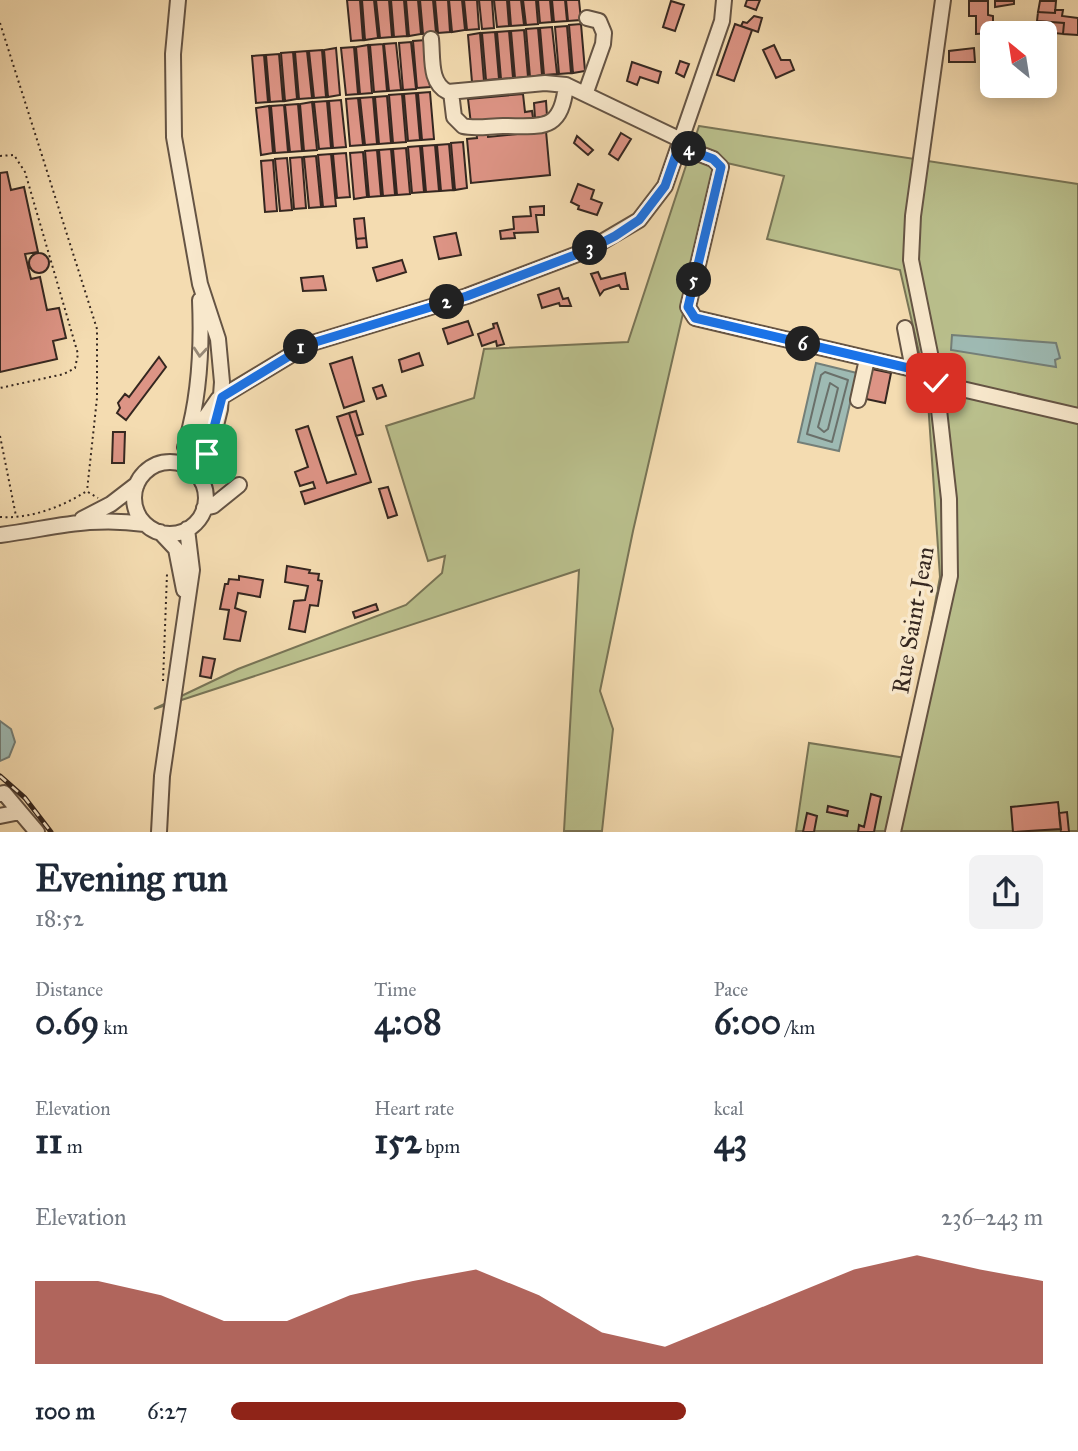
<!DOCTYPE html>
<meta charset="utf-8">
<style>
:root{--surface:#fff;--page:#f2f2f3;--text:#1f2937;--muted:#747a83;--accent:#8f2418}
body{margin:0;font-family:"IM FELL Great Primer",serif;background:var(--page);color:var(--text);height:100vh;display:flex;flex-direction:column;font-size:26px;white-space:nowrap}
*{box-sizing:border-box;margin:0}
p{font-size:23px;color:var(--muted)}
.icon{flex:none;width:38px;height:38px;fill:none;stroke:currentColor;stroke-width:2;stroke-linecap:round;stroke-linejoin:round}
.map{position:relative;height:832px;overflow:hidden}
.panel{display:flex;flex-direction:column;background:var(--surface);flex:1}
.panel>*{flex:none}
.needle{width:46px;rotate:330deg}
.buttons{position:absolute;left:980px;top:21px;display:grid;gap:14px}
.buttons a{display:grid;place-items:center;width:77px;height:77px;border-radius:10px;background:var(--surface);box-shadow:0 4px 18px #0003;font-size:35px}
.pin{position:absolute;display:grid;place-items:center;width:60px;height:60px;color:#fff;margin:-30px;border-radius:14px;box-shadow:0 4px 10px #0006}
.km{position:absolute;width:35px;height:35px;margin:-18px;border-radius:50%;background:#222;color:#fff;font-size:19px;line-height:35px;text-align:center}
.round{display:grid;place-items:center;flex:none;width:74px;height:74px;border-radius:10px;background:var(--page)}
.head{display:flex;align-items:center;justify-content:space-between;height:119px;padding:0 35px}
h1{font-size:38px;font-weight:700;line-height:52px}
.metrics{display:grid;grid-template-columns:repeat(3,1fr);gap:10px;height:119px;padding:7px 35px}
.metrics div{display:grid;align-content:center}
.metrics b{font-size:35px;font-weight:700}
.metrics small{font-size:19px;font-weight:400}
.metrics p{font-size:19px}
.chart{height:196px;padding:14px 35px}
.chart p{display:flex;justify-content:space-between}
.chart svg{width:100%;height:126px;margin-top:7px;fill:var(--accent);opacity:.7}
ul{padding:0 35px;list-style:none;font-size:23px}
li{display:grid;grid-template-columns:112px 84px 1fr;align-items:center;height:52px}
li i{height:18px;border-radius:9px;background:var(--accent)}
.map>svg:first-child{display:block}
.green{fill:#bac08d;stroke:#787456;stroke-width:2}
.water{fill:#9ebab3;stroke:#747f78;stroke-width:2}
.lines{fill:none;stroke-linecap:round;stroke-linejoin:round}
.shore{stroke:#6a706a;stroke-width:2}
.building{fill:#dd9485;stroke:#352720;stroke-width:2}
.minor-casing{stroke:#655444;stroke-width:18}
.path{stroke:#352720;stroke-width:2;stroke-dasharray:2 3.5;stroke-linecap:butt}
.minor{stroke:#f8e8cc;stroke-width:14}
.rail-casing{stroke:#352720;stroke-width:5}
.rail{stroke:#f8e8cc;stroke-width:2.5;stroke-dasharray:8;stroke-linecap:butt}
.oneway{stroke:#968876}
.route-casing{stroke:#fff;stroke-width:14}
.route{stroke:#1a73e8;stroke-width:9}
.labels{text-anchor:middle;stroke-width:7;stroke-linejoin:round;paint-order:stroke}
.street-label{font-size:24px;fill:#352720;stroke:#f8e8cc}
</style>
<div class="map">
<svg width="1078" height="832" viewBox="0 0 1078 832">
<rect width="100%" height="100%" fill="#f4dcb1"/>
<filter id="stains"><feTurbulence type="fractalNoise" baseFrequency=".00286" numOctaves="4"/><feColorMatrix values="0 0 0 0 .2 0 0 0 0 .09 0 0 0 0 .02 0 0 0 .5 -.17"/></filter>
<radialGradient id="worn" r=".72"><stop offset=".6" stop-color="#630" stop-opacity="0"/><stop offset="1" stop-color="#630" stop-opacity=".3"/></radialGradient>
<path class="green" d="M699,126L1078,184V831H796L809,743L906,758L940,577L927,387L900,270L767,239L784,176L718,161L633,531L600,691L613,729L602,831H564L579,570L154,709L238,669L406,605L442,573L445,556L428,561L386,426L474,398L484,349L628,342Z"/>
<path class="water" d="M952,335L1056,343L1060,358L1055,360L1056,367L951,350Z
M816,363L857,373L839,451L798,442Z
M0,721L11,729L15,742L9,757L0,761Z"/>
<g class="lines">
<path class="shore" d="M825,372L848,380L832,442L807,434L821,375Z
M830,383L838,388L828,429L824,432L818,427Z"/>
</g>
<path class="building" d="M347,0H360L363,40L351,41Z
M362,0H374L378,38L365,40Z
M376,0H389L392,37L380,38Z
M391,0H404L407,36L394,37Z
M406,0H418L421,34L409,36Z
M420,0H433L436,33L423,34Z
M435,0H448L450,32L438,33Z
M449,0H462L465,30L452,32Z
M464,0H477L479,29L467,30Z
M479,0H492L494,28L482,29Z
M494,0H507L509,26L497,27Z
M509,0H521L524,25L511,26Z
M523,0H536L538,24L526,25Z
M538,0H550L552,22L540,23Z
M552,0H565L567,21L554,22Z
M566,0H579L581,20L568,21Z
M747,0H760L756,10L745,6Z
M671,1L684,5L675,31L663,27Z
M969,1H988V15L993,16V33L976,34V16H969Z
M995,1H1014V4L995,7Z
M1040,1H1056L1055,13L1038,12Z
M1055,10H1063L1062,16L1078,18V35L1063,34L1064,23L1037,21L1038,12L1055,13Z
M754,16L762,18L758,32L741,26L743,22L747,23Z
M1037,21L1064,23L1063,34L1036,31Z
M581,24L585,71L573,73L569,25Z
M735,24L752,30L734,81L717,75Z
M567,26L571,73L559,74L555,27Z
M552,27L557,74L544,75L540,28Z
M538,28L542,75L530,77L526,29Z
M524,30L528,77L515,78L511,31Z
M509,31L513,78L501,79L497,32Z
M495,32L499,79L486,80L482,33Z
M480,33L484,81L472,82L468,35Z
M426,40L430,87L417,88L413,41Z
M411,42L416,89L403,90L399,43Z
M396,43L401,90L389,91L384,44Z
M383,44L387,91L374,92L370,45Z
M368,45L372,93L360,94L356,47Z
M774,45L781,60H790L794,70L776,78L763,50Z
M354,47L358,94L346,95L341,48Z
M336,48L340,95L328,97L324,50Z
M974,48L975,62H949V51Z
M322,50L326,97L314,98L309,51Z
M307,51L312,98L299,99L295,52Z
M293,52L297,99L285,101L281,53Z
M279,54L283,101L270,102L266,55Z
M264,55L268,102L256,103L252,56Z
M680,61L689,64L684,77L676,73Z
M632,62L661,72L658,83L640,77L637,85L627,81Z
M430,92L434,139L422,140L418,93Z
M416,93L420,140L408,141L404,94Z
M402,94L406,142L393,143L389,95Z
M523,94L525,112L532,111L533,118L471,124L468,99Z
M387,96L391,143L379,144L375,97Z
M373,97L377,144L365,145L360,98Z
M358,98L363,145L350,146L346,99Z
M341,100L346,147L333,148L329,101Z
M327,101L331,148L319,149L314,102Z
M546,101L547,116L535,118L534,103Z
M312,102L317,150L304,151L300,104Z
M298,104L302,151L290,152L285,105Z
M284,105L288,152L275,153L271,106Z
M269,106L273,153L261,155L256,108Z
M487,128L488,137L546,131L550,175L471,183L467,139L477,138L476,129Z
M621,133L631,139L618,160L609,154Z
M577,136L593,150L588,155L574,143Z
M463,142L467,188L455,190L451,143Z
M449,144L453,190L441,191L437,145Z
M435,145L439,191L426,192L422,146Z
M420,146L424,192L412,193L408,147Z
M406,148L410,194L397,195L393,149Z
M391,149L395,195L383,196L379,150Z
M377,150L381,196L369,197L365,151Z
M363,152L367,197L354,199L350,153Z
M346,153L350,197L337,198L333,154Z
M331,154L336,206L323,207L318,155Z
M316,156L321,207L309,208L304,157Z
M302,157L306,208L294,209L290,158Z
M287,158L292,210L280,211L275,159Z
M273,160L277,211L265,212L261,161Z
M7,172L11,190L24,187L38,252L25,254L31,279L40,277L47,310L59,308L66,338L53,341L57,359L0,372V173Z
M578,184L594,190L591,199L602,203L597,215L578,209L579,206L571,202Z
M544,206V215H536L538,232L514,233L515,238L501,239L500,231L514,229L513,217L531,216L530,207Z
M364,218L366,238L356,239L354,219Z
M456,233L461,255L439,259L434,237Z
M366,238L367,247L357,248L356,239Z
M29 263a10 10 0 1 1 20 0a10 10 0 1 1-20 0Z
M402,260L406,272L377,281L373,268Z
M598,272L601,279L625,273L628,289H621L619,285L604,290L600,295L591,274Z
M323,276L326,290L303,291L301,278Z
M559,288L563,299L568,298L571,306H560L559,303L542,308L538,295Z
M468,321L473,335L448,344L443,329Z
M497,323L504,344L497,346L496,341L482,346L478,334L494,328L493,324Z
M419,353L423,365L402,372L399,360Z
M159,357L166,367L126,420L117,413L120,408L118,403L125,394L129,397Z
M352,357L364,401L344,408L330,364Z
M872,369L891,373L885,403L866,399Z
M382,385L386,396L377,399L373,388Z
M356,411L363,434L356,436L349,413Z
M349,413L371,482L305,504L301,492L315,488L313,482L300,486L295,472L308,467L296,430L308,426L327,483L356,474L337,417Z
M113,432H125L124,463H112Z
M388,487L397,515L388,518L379,489Z
M287,566L310,570L309,573L319,574L318,580L322,581L318,606L310,605L305,632L289,629L294,601L305,600L308,586L285,582Z
M239,576L263,580L260,597L238,593L235,608L246,612L240,641L224,639L229,610L220,609L225,584H228L229,579L239,580Z
M376,604L378,610L355,618L353,612Z
M203,657L215,659L211,678L200,676Z
M871,794L881,797L874,832H858L859,825L864,827Z
M1058,802L1061,829L1013,832L1011,807Z
M828,806L848,811L847,816L827,812Z
M1067,812L1069,832H1061L1059,813Z
M807,813L817,816L814,832H803Z"/>
<g class="lines">
<g class="minor-casing">
<path id="minor" d="M178,0L173,54L174,137L200,284L218,339L222,382L220,409L202,482
M431,39C433,58 429,83 448,92L545,83L566,85L681,140
M451,92L454,117L463,126C475,129 490,126 503,126C543,126 561,132 566,85
M586,92L603,44L604,33L599,21L587,18
M679,146L713,159L721,167L688,307L695,318L934,374
M905,328L913,369
M936,383L1078,416
M858,400L867,359
M187,439C200,394 202,347 200,300
M185,447L218,399L309,344L467,296L588,250L639,220L665,186L722,21L724,0
M134 498a36 36 0 1 1 72 0a36 36 0 1 1-72 0Z
M204,508L213,506L239,485
M82,519L111,504L137,484
M160,532L176,549L184,590
M0,535C54,528 89,516 145,524
M0,794L4,793L20,812
M0,816L20,812L37,832
M159,832L162,776L192,570L187,529
M893,832L950,576L949,499L936,383L911,260L913,216L943,0"/>
</g>
<path class="path" d="M0,23L97,329V398L87,491
M0,156L14,155L25,172L78,354L75,368L64,374L0,388
M0,436L16,516
M88,492L98,498
M0,517C30,519 62,507 87,491
M163,681L167,574"/>
<use href="#minor" class="minor"/>
<g class="rail-casing">
<path id="rail" d="M0,776L25,798L51,832"/>
</g>
<use href="#rail" class="rail"/>
</g>
<defs><path id="oneway-chevron" d="M-2-3.5L2.5 0L-2 3.5" fill="none" stroke-width="1.6" stroke-linecap="round" stroke-linejoin="round" transform="scale(1.75)"/></defs>
<use class="oneway" href="#oneway-chevron" transform="translate(200 352) rotate(95)"/>
<g class="lines">
<g class="route-casing">
<path id="route" d="M207,454L222,397L309,344L467,296L588,250L615,236L639,220L665,186L679,146L713,159L721,167L688,307L695,318L934,374L936,383"/>
</g>
<use href="#route" class="route"/>
</g>
<g class="labels">
<g class="street-label">
<text transform="translate(913 620) rotate(-80)" y="8">Rue Saint-Jean</text>
</g>
</g>
<rect width="100%" height="100%" filter="url(#stains)"/>
<rect width="100%" height="100%" fill="url(#worn)"/>
</svg>
<div class="buttons">
<a><svg class="needle" viewBox="-14 -14 28 28"><path d="M0-13l5 13h-10z" fill="#e53935"/><path d="M0 13l5-13h-10z" fill="#747a83"/></svg></a>
</div>
<div class="pin" style="left:207px;top:454px;background:#1e9e55"><svg class="icon" aria-label="arrive" viewBox="0 0 24 24"><path d="M6 21V4h12l-3 4 3 4H6"/></svg></div>
<div class="pin" style="left:936px;top:383px;background:#d93025"><svg class="icon" aria-label="check" viewBox="0 0 24 24"><path d="M5 12l5 5 9-10"/></svg></div>
<b class="km" style="left:301px;top:347px">1</b>
<b class="km" style="left:447px;top:302px">2</b>
<b class="km" style="left:590px;top:248px">3</b>
<b class="km" style="left:689px;top:149px">4</b>
<b class="km" style="left:694px;top:280px">5</b>
<b class="km" style="left:803px;top:344px">6</b>
</div>
<section class="panel">
<div class="head"><div><h1>Evening run</h1><p>18:52</p></div><a class="round"><svg class="icon" aria-label="share" viewBox="0 0 24 24"><path d="M12 15V3M7 8l5-5 5 5M5 13v7h14v-7"/></svg></a></div>
<div class="metrics">
<div><p>Distance</p><b>0.69<small> km</small></b></div>
<div><p>Time</p><b>4:08</b></div>
<div><p>Pace</p><b>6:00<small> /km</small></b></div>
</div>
<div class="metrics">
<div><p>Elevation</p><b>11<small> m</small></b></div>
<div><p>Heart rate</p><b>152<small> bpm</small></b></div>
<div><p>kcal</p><b>43</b></div>
</div>
<div class="chart"><p><span>Elevation</span>236–243 m</p>
<svg viewBox="0 0 160 44" preserveAspectRatio="none"><path d="M0 44V15L10 15L20 20L30 29L40 29L50 20L60 15L70 11L80 20L90 33L100 38L110 29L120 20L130 11L140 6L150 11L160 15V44z"/></svg>
</div>
<ul>
<li><b>100 m</b>6:27<i style="width:56%"></i></li>
</ul>
</section>
